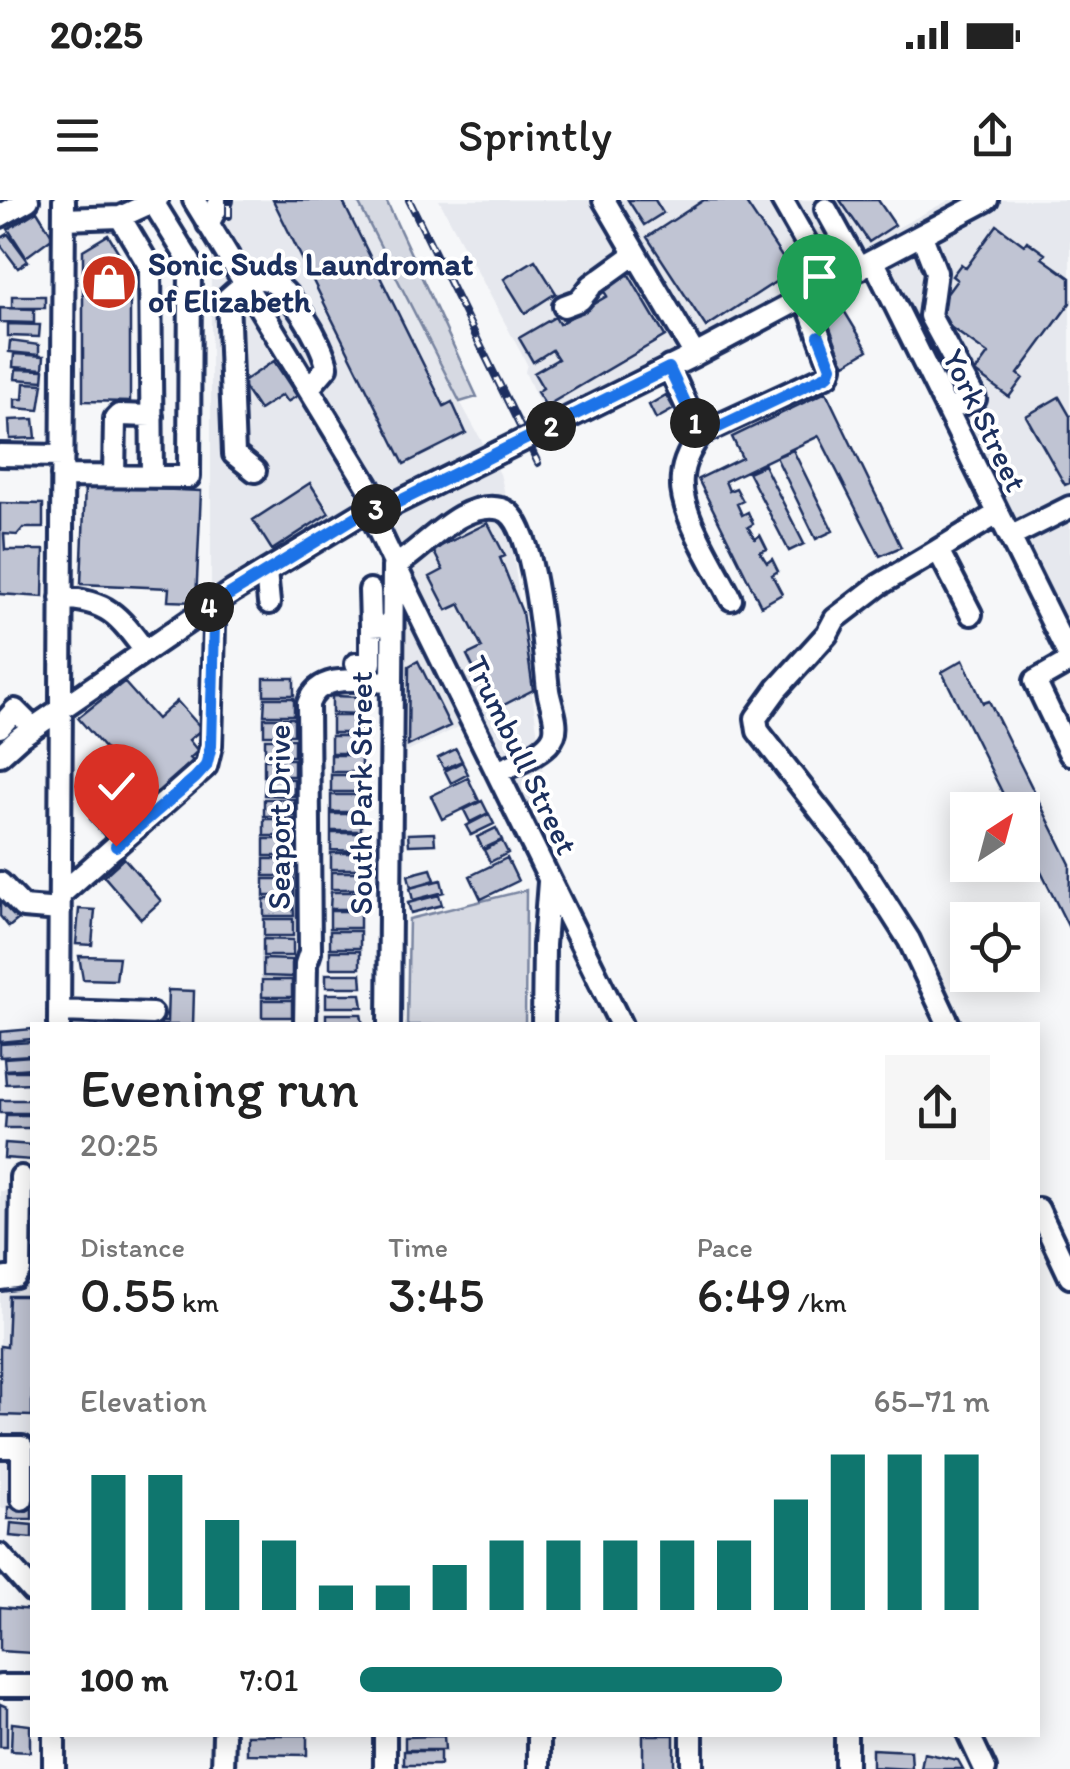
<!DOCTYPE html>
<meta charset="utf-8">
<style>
:root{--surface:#fff;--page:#f6f6f6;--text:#222;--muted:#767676;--accent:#0f766e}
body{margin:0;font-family:Itim,sans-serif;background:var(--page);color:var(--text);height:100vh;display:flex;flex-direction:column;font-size:38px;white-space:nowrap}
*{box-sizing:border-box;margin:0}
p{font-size:32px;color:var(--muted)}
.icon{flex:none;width:55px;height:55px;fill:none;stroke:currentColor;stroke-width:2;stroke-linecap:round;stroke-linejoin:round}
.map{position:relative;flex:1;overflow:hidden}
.sheet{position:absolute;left:30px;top:822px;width:1010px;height:715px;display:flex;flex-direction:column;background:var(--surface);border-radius:0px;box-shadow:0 5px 25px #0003}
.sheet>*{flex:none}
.needle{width:65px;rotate:36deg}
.tools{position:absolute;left:950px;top:592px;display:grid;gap:20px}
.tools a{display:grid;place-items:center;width:90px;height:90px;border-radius:0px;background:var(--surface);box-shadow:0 5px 25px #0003;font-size:50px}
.pin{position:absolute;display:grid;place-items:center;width:85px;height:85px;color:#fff;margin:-102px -42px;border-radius:50% 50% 50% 0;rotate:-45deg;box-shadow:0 0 10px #0007}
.pin .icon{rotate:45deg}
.km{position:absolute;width:50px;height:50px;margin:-25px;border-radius:50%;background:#222;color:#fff;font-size:28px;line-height:50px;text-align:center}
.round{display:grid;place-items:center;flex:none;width:105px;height:105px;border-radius:0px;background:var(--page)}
.head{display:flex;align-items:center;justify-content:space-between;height:170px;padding:0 50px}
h1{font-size:55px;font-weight:600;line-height:75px}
.figures{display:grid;grid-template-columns:repeat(3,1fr);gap:15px;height:170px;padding:10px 50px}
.figures div{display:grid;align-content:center}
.figures b{font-size:50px;font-weight:600}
.figures small{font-size:28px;font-weight:400}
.figures p{font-size:28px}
.chart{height:280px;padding:20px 50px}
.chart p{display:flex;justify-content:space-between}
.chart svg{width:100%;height:180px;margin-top:10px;stroke:var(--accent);stroke-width:6}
ul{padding:0 50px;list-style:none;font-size:32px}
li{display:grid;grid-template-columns:160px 120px 1fr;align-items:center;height:75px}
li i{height:25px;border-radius:12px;background:var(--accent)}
.status{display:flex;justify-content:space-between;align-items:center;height:70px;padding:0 50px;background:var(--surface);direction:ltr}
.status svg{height:28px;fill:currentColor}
header{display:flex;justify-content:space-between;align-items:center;height:130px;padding:0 50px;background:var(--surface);font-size:45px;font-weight:600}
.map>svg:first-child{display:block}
.built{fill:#e6e8ee}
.green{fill:#d6d9e2;stroke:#7884a0;stroke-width:2.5}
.building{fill:#c0c4d3;stroke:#1b2f5e;stroke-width:2.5}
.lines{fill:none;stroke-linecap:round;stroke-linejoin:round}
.minor-casing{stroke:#1b2f5e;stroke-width:28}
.minor{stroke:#fff;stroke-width:20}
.rail-casing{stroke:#1b2f5e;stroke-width:8}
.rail{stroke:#fff;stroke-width:4;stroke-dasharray:11;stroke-linecap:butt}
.route-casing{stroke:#fff;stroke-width:20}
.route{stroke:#1a73e8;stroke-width:12}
.labels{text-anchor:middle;stroke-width:8;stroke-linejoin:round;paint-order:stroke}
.poi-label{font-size:32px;font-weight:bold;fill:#1b2f5e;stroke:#fff;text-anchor:start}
.street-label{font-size:32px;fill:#1b2f5e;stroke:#fff}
</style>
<div class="status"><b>20:25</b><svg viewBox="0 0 49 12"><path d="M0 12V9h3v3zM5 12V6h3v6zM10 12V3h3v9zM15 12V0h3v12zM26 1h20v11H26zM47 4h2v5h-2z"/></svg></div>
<header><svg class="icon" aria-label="menu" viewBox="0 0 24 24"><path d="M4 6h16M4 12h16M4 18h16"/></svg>Sprintly<svg class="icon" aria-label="share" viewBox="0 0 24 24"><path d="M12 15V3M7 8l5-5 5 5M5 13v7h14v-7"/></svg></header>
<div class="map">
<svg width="1070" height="1569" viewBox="0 0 1070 1569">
<rect width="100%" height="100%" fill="#f6f7f9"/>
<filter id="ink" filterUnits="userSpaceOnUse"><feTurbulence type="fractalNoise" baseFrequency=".01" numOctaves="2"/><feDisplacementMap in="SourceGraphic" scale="20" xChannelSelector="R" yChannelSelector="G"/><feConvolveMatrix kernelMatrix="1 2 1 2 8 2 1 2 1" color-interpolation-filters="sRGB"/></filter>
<g filter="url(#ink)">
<path class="built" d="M198,0H357L441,167L500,274L505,294L546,596L518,613L473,520L393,559L399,370L377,320L255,383L211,411V22Z
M439,0H880L897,28L949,0H1070V450L880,67L552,232L525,172L527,164Z
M32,990V1308H0V991Z"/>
<path class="green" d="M357,0H386L477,197L460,202Z
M526,690L525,825H407L409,719Z"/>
<path class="building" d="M273,0H342L444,206L452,202L466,233L404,264Z
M628,0H655L663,13L644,25Z
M704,0H744L786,63L795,57L800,66L706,127L647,37Z
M840,0H878L895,25L869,42Z
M37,11L53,37L26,57L8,29Z
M997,25L1024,45L1027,41L1045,54L1042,58L1070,78V103L1018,174L1023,178L1009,197L975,172L988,154L932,114L957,80L952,76L961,64L966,68Z
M8,34L28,61L18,68L0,44V39Z
M108,35L130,71V202L83,201V50Z
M535,60L556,93L525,113L504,79Z
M626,70L665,136L546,206L537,192L543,188L534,173L558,159L552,150L533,162L519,138L555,117L559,124L607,96L600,85Z
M12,96H45V108H12Z
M0,108L34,109V123L0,122Z
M843,109L868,150L845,164L820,122Z
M8,124L40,125L39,137L8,136Z
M10,141L39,145V155L9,152Z
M14,154L44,156L43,169L13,167Z
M274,161L297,196L287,202L282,195L259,210L241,183Z
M16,169L44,170L43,181L15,179Z
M24,183L43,184L39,210L15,208V199H23Z
M826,192L901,347L880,356L819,236L725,281L729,291L736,288L743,301L737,304L742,315L748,312L753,324L748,327L755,339L760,335L767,349L760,352L767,363L772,359L778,371L772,375L782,394L761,406L698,279L742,258L732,237Z
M666,195L674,209L656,219L649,205Z
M1059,197L1070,216V283L1065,285L1026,216Z
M34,219L36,238L10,239L9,220Z
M793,250L833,331L816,339L776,257Z
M764,265L804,344L789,351L748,272Z
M310,283L329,313L272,350L253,320Z
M85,286L201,291L196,402L168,401L169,388L81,384Z
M0,303L43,304V328H23L17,335L4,334L5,350H44L43,397L0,394Z
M488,323L505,356L500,358L522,412L533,490L494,510L467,455L482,448L460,404L447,410L430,377L443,370L433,350Z
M963,460L983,503L989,501L1070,664L1069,728L1022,634V610H1011L942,472Z
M418,461L450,526L408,546L409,466Z
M264,478H294V495H264Z
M124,482L157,519L177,501L202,529L189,540L198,551L190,558L195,563L129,620L111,600L122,590L102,567L113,558L78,518Z
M332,496L362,497V514L332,513Z
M265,498H294V515H264Z
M332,516H361V533H332Z
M264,518H294V535H264Z
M331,536H361V553H331Z
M265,539H294V556H265Z
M456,549L462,561L444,569L438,558Z
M331,555H361V572H331Z
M264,559H294V576H264Z
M462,562L468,574L451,583L445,571Z
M331,575H361V592H331Z
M265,578L294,579V596L264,595Z
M468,578L479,601L442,619L431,596Z
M103,585L113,596L92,614L82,603Z
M331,595H361V612H331Z
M264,599H294V616H264Z
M482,601L488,613L470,622L464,610Z
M110,602L128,621L107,639L90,619Z
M331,614H361V631H331Z
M489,614L494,624L471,635L466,626Z
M264,619H294V636H264Z
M496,628L502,640L483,649L477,637Z
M331,633H361V651L331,650Z
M434,633L435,644L409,645L408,634Z
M264,639H294V656H264Z
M502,641L508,653L490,662L484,650Z
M331,653H361V669H331Z
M124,658L161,701L141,719L104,676Z
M507,658L518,681L481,699L470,676Z
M264,659H294V676H264Z
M431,669L435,680L411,687L408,675Z
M331,672H361L360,689H331Z
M264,679H294V696H264Z
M441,680L444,692L413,700L410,688Z
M331,692H360V709H330Z
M0,693L21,717L9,727L0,716Z
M439,695L442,705L411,713L408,703Z
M264,699H293L294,716H264Z
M79,709L95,710L92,745L76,744Z
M330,711H360V728H330Z
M264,719H293V736H264Z
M330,731H360V748H330Z
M263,739L293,740V756H263Z
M330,751H360V768H330Z
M79,756L119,757L116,780L83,779Z
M263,759L292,760V777L263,776Z
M326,774H361L362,787H326Z
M262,780H292V797H262Z
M168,790L194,791L193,825H136L137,820L167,822Z
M326,794H361L363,807H326Z
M262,800H292V817H262Z
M326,814H361L363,825H326Z
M32,829V839L0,842V832Z
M32,842V855L0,857V844Z
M32,856V868L5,870L4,858Z
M5,871H32V883L6,884Z
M0,900H32V913H0Z
M6,915H32V928H5Z
M5,943L32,945V960L4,958Z
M9,1096H32V1216L0,1215V1146L7,1147Z
M8,1307H32V1319H8Z
M11,1323L32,1325V1338L10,1336Z
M0,1407L32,1410V1453L0,1451Z
M0,1504L7,1507V1547H0Z
M12,1523L30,1525V1552L11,1551Z
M247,1535H307V1555L247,1554Z
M643,1535H674V1569H643Z
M444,1536L445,1550H405V1537Z
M872,1549L911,1551L912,1569L872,1567Z
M404,1551H440V1565H404Z
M924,1553L958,1560L963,1569H921Z"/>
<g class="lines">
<g class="minor-casing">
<path id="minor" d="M194,0L371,291L376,325L393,361L621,825
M604,0L695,155
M782,0L830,84
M826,9L859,69
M0,16L28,0
M64,19L120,17
M208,24L221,0
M922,36L936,72L930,116L975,199L948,210
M874,62L1070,458
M564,106L580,100L592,85L635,54
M669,167L700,234L828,175L831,167L805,97
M700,234C692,247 683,261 682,277C678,312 715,366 731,399
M0,255L63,256
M255,271L234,254L228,98C237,90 249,78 262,79C287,80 324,145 327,167L309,188
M62,276L189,277L190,62L153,2
M114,276L115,219L119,215L152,216
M152,276L150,67L120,17L157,0
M1010,337L1070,307
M938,350L879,385L835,419L827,434L777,489L756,518L758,531L856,657L909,740L949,825
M396,365C426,347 462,299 501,309C536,317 544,458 548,490C550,504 559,522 554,535C547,553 514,564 497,572
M266,371L269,403
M370,390L371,426L392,425
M61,398C108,401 118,415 145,451
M971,414L938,350L997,314
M1070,461L1035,481L1070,554
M356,464L371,463V426
M0,527L15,510L33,528
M0,555L20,537L233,391L359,315L390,306L695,155L987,0
M0,683L23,707L60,710
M60,695L206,566L211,545L214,425L204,410
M59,811L152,814
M59,825L64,0
M305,825L306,764L310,752L308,504C319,470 364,482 392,482
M389,825L393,367
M543,825L544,745L549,682
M1038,1009L1070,1077
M0,1079L15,1077L20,1070L21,977
M0,1247H22V1299
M0,1355L32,1391
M0,1486H32
M692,1535V1569
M969,1535L985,1569
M54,1569V1535
M223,1569L224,1535
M385,1569V1535
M539,1569V1535
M846,1569V1535"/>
</g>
<use href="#minor" class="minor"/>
<g class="rail-casing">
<path id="rail" d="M409,0L538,263
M229,16V0"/>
</g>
<use href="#rail" class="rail"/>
</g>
</g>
<g class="lines" filter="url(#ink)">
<g class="route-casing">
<path id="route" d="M116,646L195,578L206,566L211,546L214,424L204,410L359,315L390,306L669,168L700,234L708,232L828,175L831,167L819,136"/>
</g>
<use href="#route" class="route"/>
</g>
<defs>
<g id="shop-disc" transform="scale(2.875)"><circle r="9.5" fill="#c8321e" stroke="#fff"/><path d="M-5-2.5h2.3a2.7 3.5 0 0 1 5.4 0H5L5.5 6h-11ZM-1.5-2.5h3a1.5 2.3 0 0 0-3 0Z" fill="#fff"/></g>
</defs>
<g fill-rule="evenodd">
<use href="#shop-disc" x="109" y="82"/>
</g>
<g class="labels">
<g class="poi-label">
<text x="148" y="75">Sonic Suds Laundromat<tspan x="148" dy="37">of Elizabeth</tspan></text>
</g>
<g class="street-label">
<text transform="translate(985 220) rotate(64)" y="11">York Street</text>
<text transform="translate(522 555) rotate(64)" y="11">Trumbull Street</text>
<text transform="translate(361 593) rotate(-90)" y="11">South Park Street</text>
<text transform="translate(279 617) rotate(-90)" y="11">Seaport Drive</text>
</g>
</g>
</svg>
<div class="tools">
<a><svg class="needle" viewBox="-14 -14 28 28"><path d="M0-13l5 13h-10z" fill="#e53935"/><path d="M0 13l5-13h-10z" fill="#767676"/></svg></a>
<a><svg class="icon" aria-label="locate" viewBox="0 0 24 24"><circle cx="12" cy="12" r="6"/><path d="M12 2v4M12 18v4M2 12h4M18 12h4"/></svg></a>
</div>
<div class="pin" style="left:819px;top:136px;background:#1e9e55"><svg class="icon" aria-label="arrive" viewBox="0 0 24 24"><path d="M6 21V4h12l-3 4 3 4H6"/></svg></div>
<div class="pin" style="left:116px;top:646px;background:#d93025"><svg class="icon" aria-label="check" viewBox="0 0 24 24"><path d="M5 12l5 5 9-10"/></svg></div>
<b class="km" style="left:695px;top:223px">1</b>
<b class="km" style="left:551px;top:226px">2</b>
<b class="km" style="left:376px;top:309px">3</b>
<b class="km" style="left:209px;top:407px">4</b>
<section class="sheet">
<div class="head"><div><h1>Evening run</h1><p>20:25</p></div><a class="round"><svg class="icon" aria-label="share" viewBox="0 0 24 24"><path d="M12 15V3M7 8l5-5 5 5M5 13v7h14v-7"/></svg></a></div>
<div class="figures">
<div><p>Distance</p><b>0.55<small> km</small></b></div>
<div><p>Time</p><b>3:45</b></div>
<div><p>Pace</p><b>6:49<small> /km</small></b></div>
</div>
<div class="chart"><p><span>Elevation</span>65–71 m</p>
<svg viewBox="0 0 160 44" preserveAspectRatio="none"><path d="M5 44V11M15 44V11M25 44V22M35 44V27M45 44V38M55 44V38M65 44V33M75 44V27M85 44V27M95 44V27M105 44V27M115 44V27M125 44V17M135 44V6M145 44V6M155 44V6"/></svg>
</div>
<ul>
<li><b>100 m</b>7:01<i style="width:67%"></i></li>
</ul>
</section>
</div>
